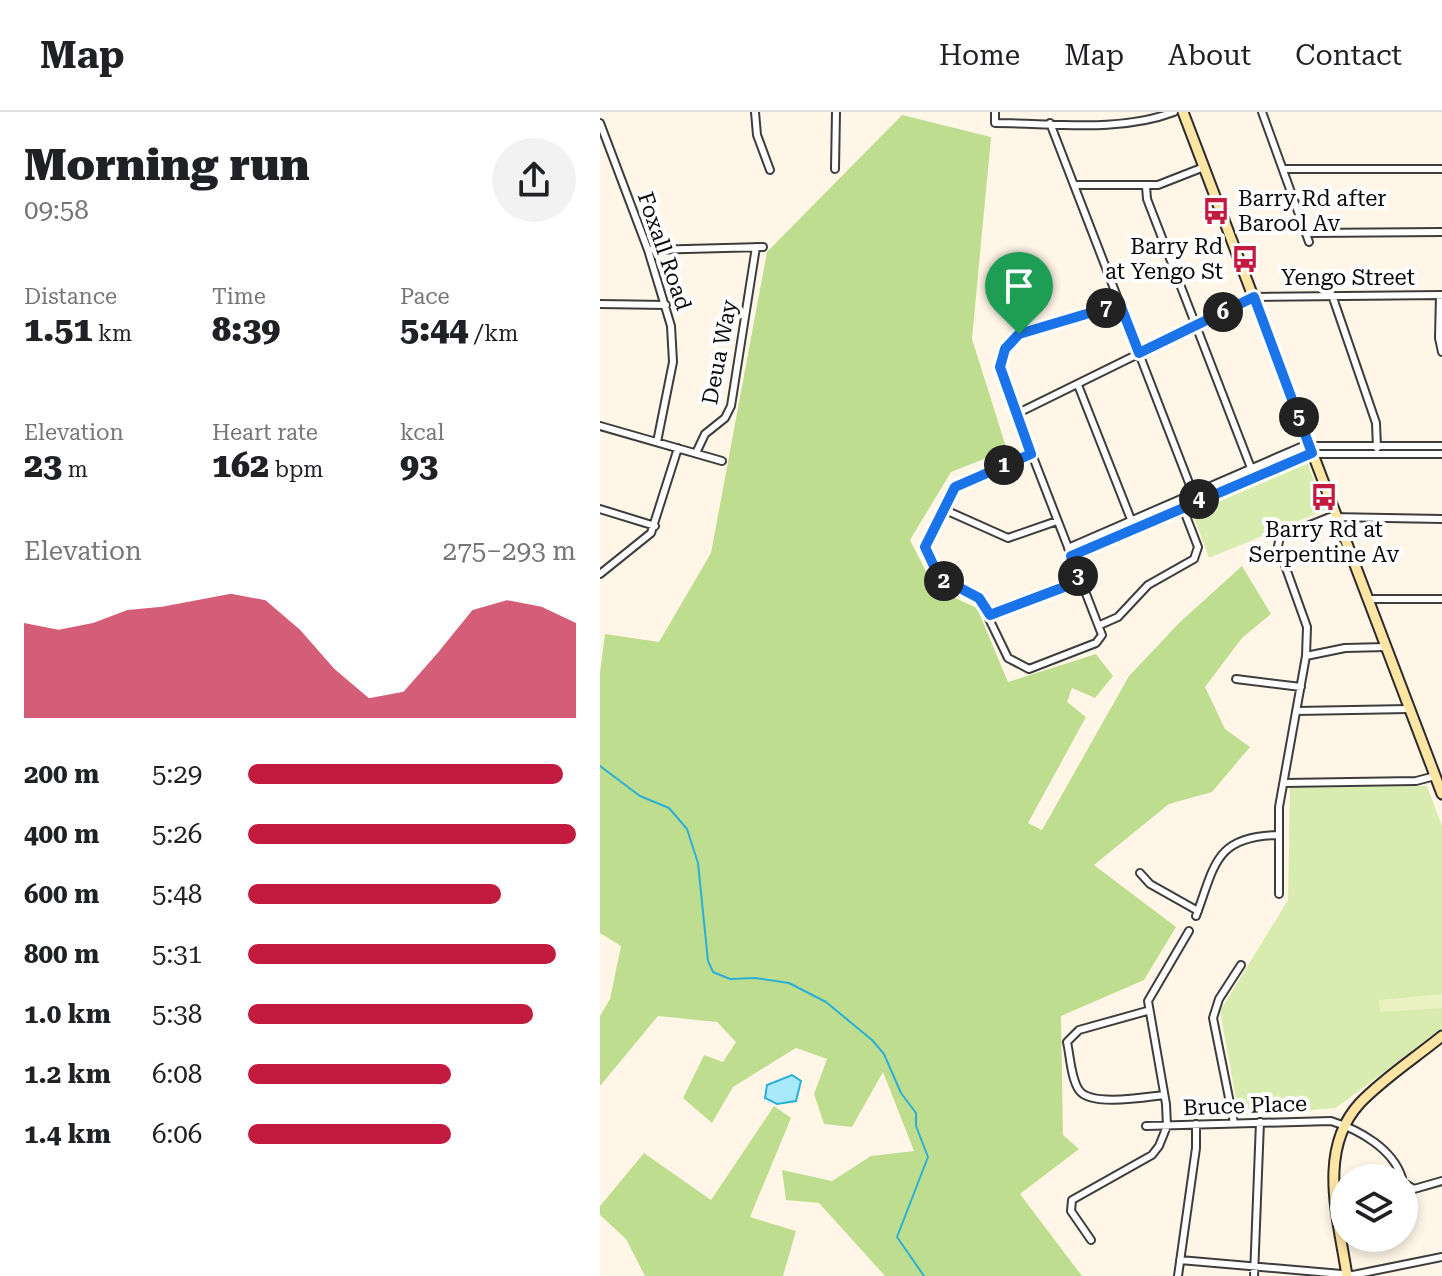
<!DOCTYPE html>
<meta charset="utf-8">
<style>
:root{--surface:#fff;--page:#f2f2f2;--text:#202124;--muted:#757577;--line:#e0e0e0;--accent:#c31a3f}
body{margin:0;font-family:"Roboto Serif",serif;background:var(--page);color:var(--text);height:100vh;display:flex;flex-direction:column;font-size:30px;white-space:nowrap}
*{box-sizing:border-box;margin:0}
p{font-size:26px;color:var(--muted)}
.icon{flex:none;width:44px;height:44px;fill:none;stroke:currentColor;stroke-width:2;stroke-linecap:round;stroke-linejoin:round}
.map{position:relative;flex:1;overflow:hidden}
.side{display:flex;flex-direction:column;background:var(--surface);width:600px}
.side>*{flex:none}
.fabs{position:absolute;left:730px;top:1052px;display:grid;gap:16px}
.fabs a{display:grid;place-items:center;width:88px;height:88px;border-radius:50%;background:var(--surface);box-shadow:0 4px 12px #0003;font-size:40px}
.pin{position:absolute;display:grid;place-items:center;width:68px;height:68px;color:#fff;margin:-82px -34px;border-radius:50% 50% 50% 0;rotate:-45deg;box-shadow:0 0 8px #0007}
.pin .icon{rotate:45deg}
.km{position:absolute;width:40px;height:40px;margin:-20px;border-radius:50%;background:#222;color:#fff;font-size:22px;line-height:40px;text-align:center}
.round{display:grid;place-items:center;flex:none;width:84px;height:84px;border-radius:42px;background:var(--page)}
.overview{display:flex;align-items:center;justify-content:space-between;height:136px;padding:0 24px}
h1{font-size:44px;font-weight:800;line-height:60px}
.figures{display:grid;grid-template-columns:repeat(3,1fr);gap:12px;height:136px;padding:8px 24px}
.figures div{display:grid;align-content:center}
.figures b{font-size:34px;font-weight:800}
.figures small{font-size:22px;font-weight:400}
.figures p{font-size:22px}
.chart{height:224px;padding:16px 24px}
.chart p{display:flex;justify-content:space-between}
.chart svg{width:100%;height:144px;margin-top:8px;fill:var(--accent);opacity:.7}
ul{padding:0 24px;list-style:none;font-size:26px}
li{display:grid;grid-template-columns:128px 96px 1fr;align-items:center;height:60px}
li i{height:20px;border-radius:10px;background:var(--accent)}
header{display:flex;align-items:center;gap:48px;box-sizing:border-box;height:112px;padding:0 40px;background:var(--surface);border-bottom:2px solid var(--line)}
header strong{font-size:38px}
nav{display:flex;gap:44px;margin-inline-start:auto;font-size:28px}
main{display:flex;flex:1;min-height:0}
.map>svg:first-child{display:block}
.green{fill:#d9ecaf}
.forest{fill:#bfdd8e}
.pitch{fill:#eaf2c2}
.water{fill:#a8eafb;stroke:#2ab0d7;stroke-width:2}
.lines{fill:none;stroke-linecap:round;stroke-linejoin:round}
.stream{stroke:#2ab0d7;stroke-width:2}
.street-casing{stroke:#3d3d3d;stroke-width:10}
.secondary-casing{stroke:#2c2c2c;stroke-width:13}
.street{stroke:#fff;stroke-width:6}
.secondary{stroke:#ffe5a3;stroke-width:9}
.route-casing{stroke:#fff;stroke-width:16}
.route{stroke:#1a73e8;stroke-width:10}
.labels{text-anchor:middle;stroke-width:8;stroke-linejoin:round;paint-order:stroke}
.poi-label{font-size:22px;fill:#0a0a0a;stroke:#fff;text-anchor:start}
.street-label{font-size:22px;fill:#0a0a0a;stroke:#fff}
</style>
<header>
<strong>Map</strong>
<nav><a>Home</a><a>Map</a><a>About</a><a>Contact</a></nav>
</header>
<main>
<section class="side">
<div class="overview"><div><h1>Morning run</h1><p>09:58</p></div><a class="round"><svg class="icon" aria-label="share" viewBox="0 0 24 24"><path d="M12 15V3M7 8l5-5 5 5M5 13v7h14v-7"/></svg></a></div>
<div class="figures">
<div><p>Distance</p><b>1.51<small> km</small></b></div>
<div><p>Time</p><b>8:39</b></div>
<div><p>Pace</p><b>5:44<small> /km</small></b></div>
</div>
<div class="figures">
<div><p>Elevation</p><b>23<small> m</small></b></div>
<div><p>Heart rate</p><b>162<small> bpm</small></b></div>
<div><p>kcal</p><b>93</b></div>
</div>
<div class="chart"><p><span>Elevation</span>275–293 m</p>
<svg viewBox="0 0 160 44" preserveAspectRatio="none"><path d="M0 44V15L10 17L20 15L30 11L40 10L50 8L60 6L70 8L80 17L90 29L100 38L110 36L120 24L130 11L140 8L150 10L160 15V44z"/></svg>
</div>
<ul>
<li><b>200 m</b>5:29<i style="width:96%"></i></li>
<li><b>400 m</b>5:26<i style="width:100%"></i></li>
<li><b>600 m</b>5:48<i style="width:77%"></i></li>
<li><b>800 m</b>5:31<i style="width:94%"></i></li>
<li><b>1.0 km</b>5:38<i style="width:87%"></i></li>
<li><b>1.2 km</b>6:08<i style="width:62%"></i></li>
<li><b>1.4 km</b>6:06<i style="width:62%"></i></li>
</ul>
</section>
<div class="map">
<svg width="842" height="1164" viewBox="0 0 842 1164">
<rect width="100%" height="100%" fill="#fff6e8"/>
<path class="green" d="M706,347L725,398L609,446L591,397Z
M827,674L842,714V916L736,996L639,1004L620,899L688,788L690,676Z"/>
<path class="forest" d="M302,3L391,25L372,227L407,338L351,360L310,428L335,477L377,496L408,570L496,542L513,564L495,586L472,576L467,590L486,605L428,711L442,718L529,564L580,510L642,454L671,502L642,526L605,575L625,617L650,635L612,680L569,692L494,753L576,815L544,868L461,904L463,1023L479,1037L420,1082L482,1164H285L219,1091L186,1088L182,1058L232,1069L271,1044L314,1039L283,960L252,1015L224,1012L214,982L227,947L196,936L133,975L112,1011L83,986L104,943L123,950L136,930L117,910L58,904L0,974V904L10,887L21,834L0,821V561L5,522L59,530L111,441L167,140Z
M174,994L191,1006L150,1105L196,1119L183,1164H45L26,1127L0,1103V1094L44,1041L111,1088Z"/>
<path class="pitch" d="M842,882V896L780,900L779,888Z"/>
<path class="water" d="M192,963L201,969L196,989L177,992L165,986L167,973Z"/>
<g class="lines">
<path class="stream" d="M0,654L40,684L69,696L87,717L98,751L108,849L113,860L130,867L155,866L189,871L226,890L272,928L284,942L301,981L316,1001V1014L328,1045L297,1125L324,1164"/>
<g class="street-casing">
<path id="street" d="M155,0L157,23L170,58
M395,0V11C453,11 518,21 574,0
M662,0L709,130
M0,11L48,138L71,214L73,250L57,330
M450,11L596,389
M235,57L236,0
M684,57H842
M475,73H558L604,55
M546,74L547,87L651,356
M707,121L842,120
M48,138L163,135
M732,183L776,311L777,336
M840,183L839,226L842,240
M0,192L66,193
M478,273L532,410
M416,302L654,185L842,183
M0,314L122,349
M96,341L105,322L125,306L131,294L156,135
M431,342L355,375L325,435L339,465L379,486L408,546L429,557L496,531L502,523L402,265L401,244L419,222L520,192
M0,397L55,414
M343,397L408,426L457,409
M468,436L703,334H842
M471,444L706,342H842
M0,462L51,421L78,336
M768,487H842
M390,503L480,469
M500,513L518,505L548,473L594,447L598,435L581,391
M706,544L745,536L786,535
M636,567L701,575
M696,599L809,597
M684,671L816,669L835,664
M540,761L550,772L598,799
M679,782V695L706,544L707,515L678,434L680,425L730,405L842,407
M596,804C615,753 615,724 678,723
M547,899L479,918L467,930C470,943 471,967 479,978C490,995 546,985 564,983
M634,1011L613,906L619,887L641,853
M546,1014L731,1009C760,1018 793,1037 802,1066
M804,1071L814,1077L842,1069
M491,1128L471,1099L472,1088L552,1043L559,1034L567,1014L566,992L548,889L589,819
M580,1148L753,1163L842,1145
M578,1164L596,1036V1012
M654,1164L660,1010"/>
</g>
<g class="secondary-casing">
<path id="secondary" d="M583,0L842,682
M747,1164C739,1108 716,1039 760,991C784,966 815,946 842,924"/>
</g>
<use href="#street" class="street"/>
<use href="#secondary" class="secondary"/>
</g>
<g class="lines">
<g class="route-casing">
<path id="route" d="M654,185L712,341L471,444L480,469L390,503L379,486L339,465L325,435L355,375L431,342L400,255L405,237L419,222L520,192L539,241Z"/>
</g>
<use href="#route" class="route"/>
</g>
<defs>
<g id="bus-bare" transform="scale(2.16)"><path d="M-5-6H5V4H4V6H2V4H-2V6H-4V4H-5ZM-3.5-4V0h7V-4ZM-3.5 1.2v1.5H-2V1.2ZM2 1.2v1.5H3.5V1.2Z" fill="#c31a3f" stroke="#fff" stroke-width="2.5" paint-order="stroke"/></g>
</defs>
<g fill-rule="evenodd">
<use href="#bus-bare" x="616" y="99"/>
<use href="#bus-bare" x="645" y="147"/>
<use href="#bus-bare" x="724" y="385"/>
</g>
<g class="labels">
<g class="poi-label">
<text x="638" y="94">Barry Rd after<tspan x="638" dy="25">Barool Av</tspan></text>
<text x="623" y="142" text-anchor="end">Barry Rd<tspan x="623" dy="25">at Yengo St</tspan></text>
<text x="724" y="425" text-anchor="middle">Barry Rd at<tspan x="724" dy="25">Serpentine Av</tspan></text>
</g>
<g class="street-label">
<text transform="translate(65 139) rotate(71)" y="8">Foxall Road</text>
<text x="748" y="173">Yengo Street</text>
<text transform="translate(119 240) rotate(-79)" y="8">Deua Way</text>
<text transform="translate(645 993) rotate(-2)" y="8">Bruce Place</text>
</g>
</g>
</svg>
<div class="fabs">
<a><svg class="icon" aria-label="layers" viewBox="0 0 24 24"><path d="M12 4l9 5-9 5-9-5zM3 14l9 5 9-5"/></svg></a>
</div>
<div class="pin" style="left:419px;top:222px;background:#1e9e55"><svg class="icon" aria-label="arrive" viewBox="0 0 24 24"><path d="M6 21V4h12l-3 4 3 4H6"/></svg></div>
<b class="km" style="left:404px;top:353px">1</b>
<b class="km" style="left:344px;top:469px">2</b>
<b class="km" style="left:478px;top:464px">3</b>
<b class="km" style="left:599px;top:387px">4</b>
<b class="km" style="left:699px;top:305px">5</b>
<b class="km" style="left:623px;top:200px">6</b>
<b class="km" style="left:506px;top:196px">7</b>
</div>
</main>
